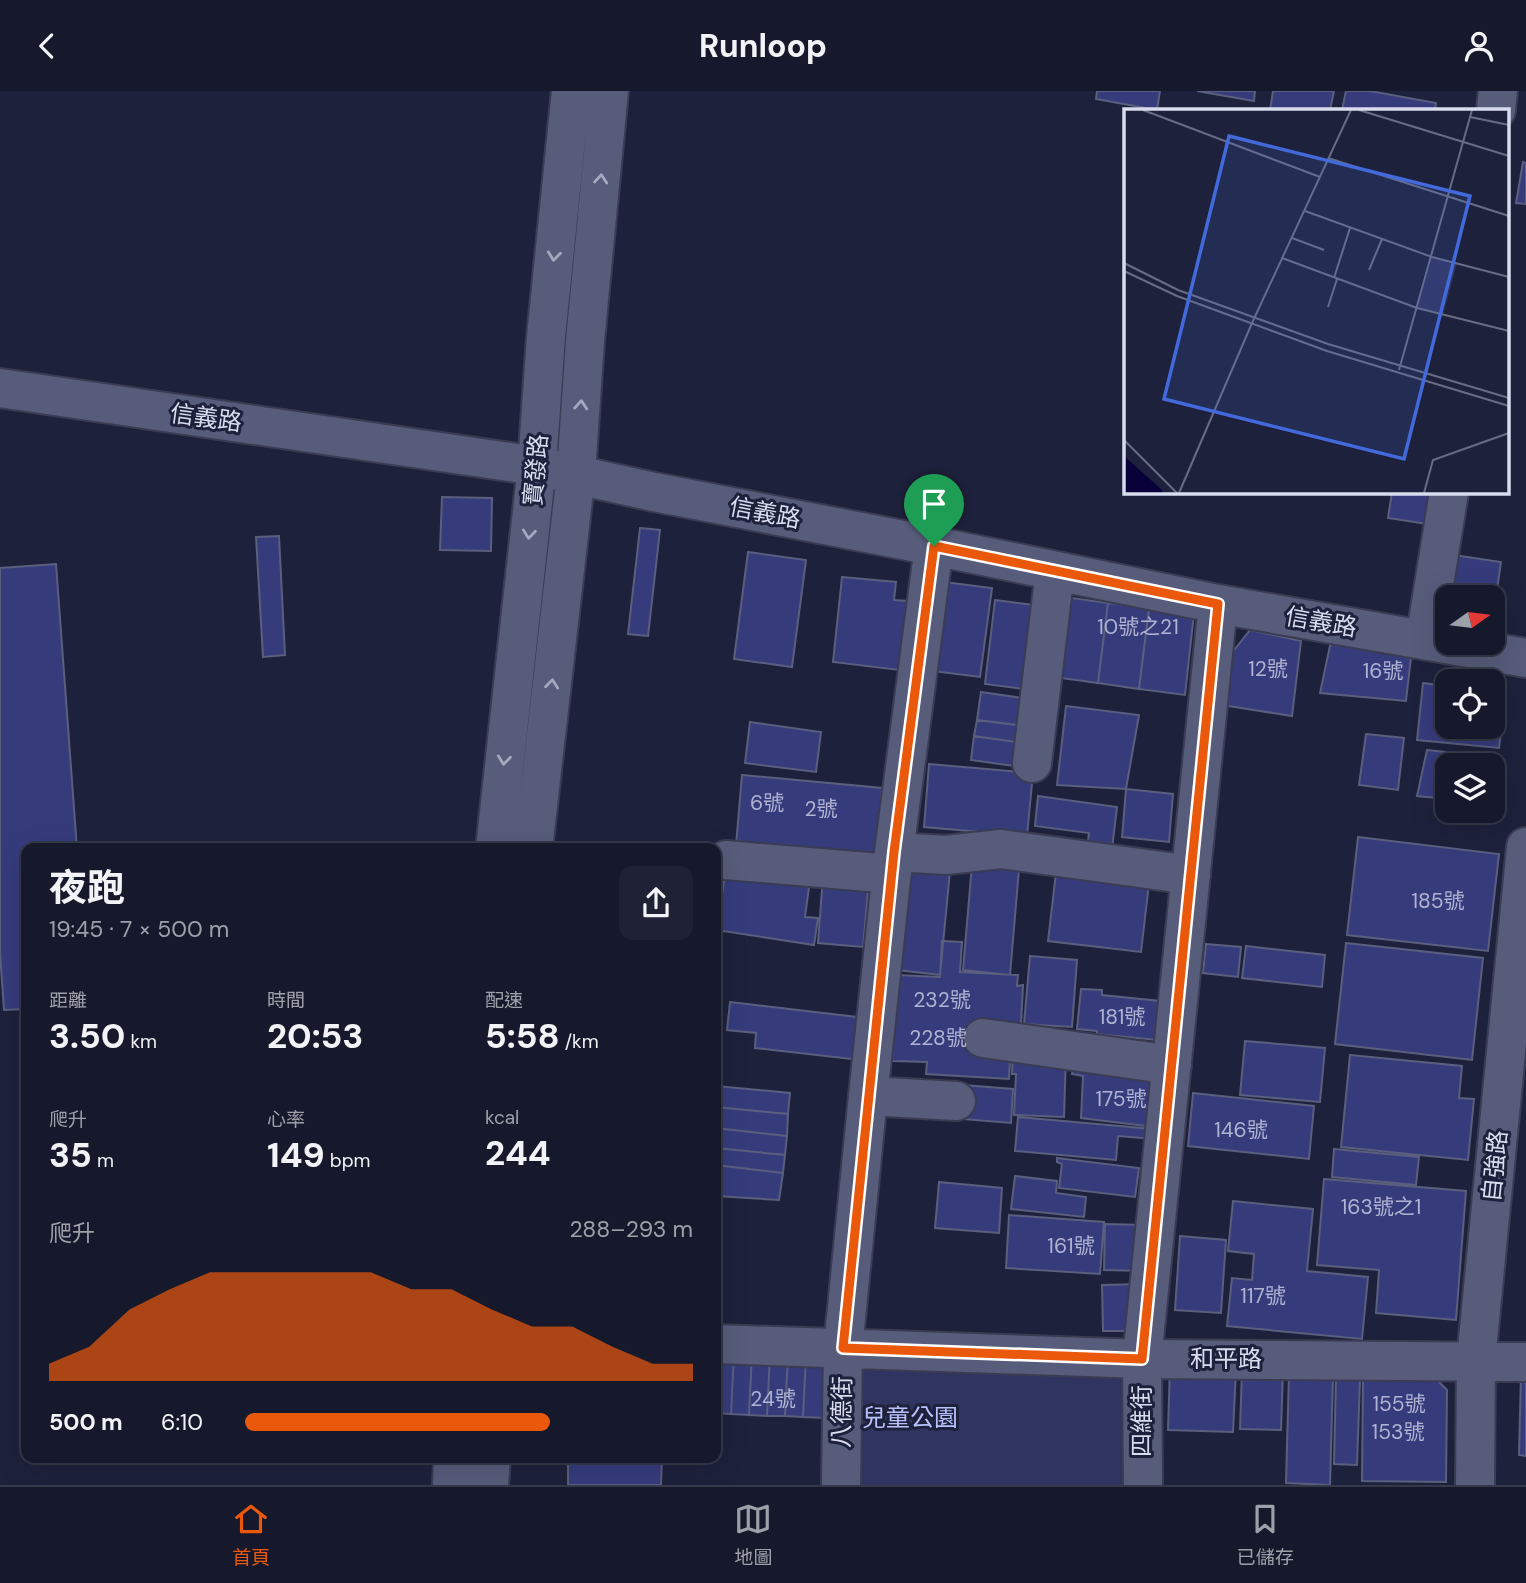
<!DOCTYPE html>
<html lang="zh-TW">
<meta charset="utf-8">
<style>
:root{--surface:#16192c;--page:#1f2234;--text:#f1f3f6;--muted:#9ea0a9;--line:#353848;--accent:#ea580c}
body{margin:0;font-family:"DM Sans","Noto Sans TC",sans-serif;background:var(--page);color:var(--text);height:100vh;display:flex;flex-direction:column;font-size:26px;white-space:nowrap}
*{box-sizing:border-box;margin:0}
p{font-size:23px;color:var(--muted)}
.icon{flex:none;width:38px;height:38px;fill:none;stroke:currentColor;stroke-width:2;stroke-linecap:round;stroke-linejoin:round}
.map{position:relative;flex:1;overflow:hidden}
.sheet{position:absolute;left:21px;top:752px;width:700px;height:620px;display:flex;flex-direction:column;background:var(--surface);border-radius:14px;box-shadow:0 7px 28px #0002,0 0 0 2px var(--line)}
.sheet>*{flex:none}
.needle{width:46px;rotate:76deg}
.tools{position:absolute;left:1435px;top:494px;display:grid;gap:14px}
.tools a{display:grid;place-items:center;width:70px;height:70px;border-radius:14px;background:var(--surface);box-shadow:0 7px 28px #0002,0 0 0 2px var(--line);font-size:35px}
.pin{position:absolute;display:grid;place-items:center;width:60px;height:60px;color:#fff;margin:-72px -30px;border-radius:50% 50% 50% 0;rotate:-45deg;box-shadow:0 0 7px #0007}
.pin .icon{rotate:45deg}
.round{display:grid;place-items:center;flex:none;width:74px;height:74px;border-radius:14px;background:var(--page)}
.overview{display:flex;align-items:center;justify-content:space-between;height:119px;padding:0 28px}
h1{font-size:38px;font-weight:700;line-height:52px}
.metrics{display:grid;grid-template-columns:repeat(3,1fr);gap:10px;height:119px;padding:7px 28px}
.metrics div{display:grid;align-content:center}
.metrics b{font-size:35px;font-weight:700}
.metrics small{font-size:19px;font-weight:400}
.metrics p{font-size:19px}
.chart{height:196px;padding:14px 28px}
.chart p{display:flex;justify-content:space-between}
.chart svg{width:100%;height:126px;margin-top:7px;fill:var(--accent);opacity:.7}
ul{padding:0 28px;list-style:none;font-size:23px}
li{display:grid;grid-template-columns:112px 84px 1fr;align-items:center;height:52px}
li i{height:18px;border-radius:9px;background:var(--accent)}
header{display:flex;justify-content:space-between;align-items:center;height:91px;padding:0 28px;background:var(--surface);font-size:32px;font-weight:700}
.tabs{display:flex;justify-content:space-around;align-items:center;height:98px;border-top:2px solid var(--line);background:var(--surface);font-size:19px;color:var(--muted)}
.tabs a{display:grid;justify-items:center;gap:4px}
.tabs .current{color:var(--accent)}
.map>svg:first-child{display:block}
.green{fill:#2f3461}
.building{fill:#363b7c;stroke:#5a5f7e;stroke-width:2}
.lines{fill:none;stroke-linecap:round;stroke-linejoin:round}
.minor-casing{stroke:#3a3c53;stroke-width:42}
.minor{stroke:#575c7b;stroke-width:38}
.oneway{stroke:#a4a9c0}
.route-casing{stroke:#fff;stroke-width:14}
.route{stroke:#ea580c;stroke-width:9}
.labels{text-anchor:middle;stroke-width:6;stroke-linejoin:round;paint-order:stroke}
.number-label{font-size:21px;fill:#b0b4d2}
.street-label{font-size:24px;fill:#d8dcee;stroke:#1e213b}
.park-label{font-size:24px;fill:#b7c1fb;stroke:#1e213b}
.inset-road{fill:none;stroke:#686c83;stroke-width:2}
.view{fill:#426adc;fill-opacity:0.15;stroke:#426adc;stroke-width:3.5}
.inset-edge{fill:none;stroke:#d8dcee;stroke-width:3.5}
</style>
<header><svg class="icon" aria-label="back" viewBox="0 0 24 24"><path d="M15 5l-7 7 7 7"/></svg>Runloop<svg class="icon" aria-label="person" viewBox="0 0 24 24"><circle cx="12" cy="8" r="4"/><path d="M4 21q1-7 8-7t8 7"/></svg></header>
<div class="map">
<svg width="1526" height="1394" viewBox="0 0 1526 1394">
<rect width="100%" height="100%" fill="#1e213b"/>
<path class="green" d="M843,1257L1142,1268L1143,1394H841Z"/>
<path class="building" d="M1097,0H1160L1157,19L1096,8Z
M1197,0H1255L1254,10Z
M1273,0H1334L1330,19H1270Z
M1346,0H1370L1436,12L1435,19H1342Z
M1523,71L1526,72V113L1516,112Z
M1392,401H1439L1434,434L1388,427Z
M442,406L492,407L491,460L440,459Z
M640,437L660,439L648,545L628,543Z
M279,445L285,564L263,566L256,446Z
M748,461L806,469L792,576L734,568Z
M1454,464L1501,471L1494,519L1493,506H1447Z
M56,473L77,758H26V918L4,919L0,862V477Z
M842,486L896,491L894,509L907,510L899,579L833,571Z
M944,491L992,497L980,586L932,580Z
M1065,506L1108,512L1098,592L1054,586Z
M995,509L1050,516L1039,600L985,593Z
M1108,512L1149,517L1139,598L1098,592Z
M1149,517L1194,522L1185,604L1139,598Z
M1250,539L1301,550L1292,625L1228,615L1231,563Z
M1331,550L1411,566L1406,610L1320,602Z
M1423,592L1447,595V635H1493V623L1503,624L1499,657L1417,649Z
M981,601L1036,609L1033,636L977,629Z
M1066,615L1139,624L1126,698L1057,694Z
M977,629L1033,636L1031,653L974,645Z
M750,631L821,641L816,681L745,672Z
M1366,643L1404,647L1398,699L1359,694Z
M974,645L1031,653L1028,677L971,669Z
M1427,659L1500,667L1494,712L1493,674H1447V708L1417,705Z
M929,673L1033,682L1027,745L924,736Z
M742,684L882,697L877,766L736,754Z
M1126,698L1173,703L1169,751L1122,746Z
M1038,705L1117,716L1111,766L1086,763L1089,742L1035,735Z
M1358,746L1499,763L1488,860L1347,844Z
M972,773L1019,778L1010,884L963,879Z
M1057,773L1150,784L1141,861L1048,850Z
M908,775L950,780L940,884L897,879Z
M725,785L809,796L805,826L818,827L814,854L716,839Z
M823,785L869,789L863,856L818,852Z
M942,850L962,851L960,881L1018,884L1017,895L1023,894L1021,933H1012L1009,988L926,983L927,971L892,970L897,884L940,886Z
M1346,852L1483,867L1472,969L1335,953Z
M1206,853L1241,856L1238,886L1203,882Z
M1246,855L1325,864L1322,896L1242,887Z
M1030,865L1077,869L1072,936L1024,933Z
M1081,898L1102,899V904L1160,910L1157,949L1097,943V940L1077,938Z
M730,911L865,927L860,969L755,957L756,942L727,939Z
M1245,950L1325,957L1320,1011L1240,1004Z
M1075,956L1162,967L1154,1036L1081,1027L1083,985L1072,983Z
M1013,960L1066,962L1064,1026L1014,1024L1016,983H1012Z
M1350,964L1462,975L1459,1007L1474,1008L1468,1069L1341,1056Z
M888,988L1013,998L1011,1032L914,1024Z
M716,995L790,1002L788,1023L716,1016Z
M1193,1002L1314,1015L1309,1068L1188,1055Z
M716,1016L788,1023L787,1045L716,1037Z
M1018,1026L1153,1038V1048L1118,1045L1116,1069L1015,1060Z
M716,1037L787,1045L785,1064L716,1057Z
M716,1057L785,1064L783,1082L716,1074Z
M1334,1058L1419,1066L1416,1094L1332,1086Z
M1057,1067L1139,1077L1135,1106L1059,1097L1062,1073L1057,1071Z
M716,1074L783,1082L779,1109L716,1105Z
M1015,1085L1057,1090L1056,1102L1086,1106L1084,1126L1011,1118Z
M1324,1088L1466,1100L1456,1229L1376,1222L1379,1179L1317,1174Z
M939,1091L1002,1097L999,1142L935,1137Z
M1233,1110L1313,1118L1307,1180L1368,1186L1362,1248L1227,1235L1232,1187L1252,1189L1254,1163L1228,1160Z
M1009,1124L1104,1131L1100,1183L1006,1177Z
M1105,1133L1147,1134L1146,1180L1104,1179Z
M1180,1145L1226,1149L1221,1222L1175,1219Z
M1142,1193V1218L1124,1240H1103L1102,1194Z
M716,1260L734,1261L731,1323L716,1322Z
M734,1261L752,1262L749,1324L731,1323Z
M752,1262L770,1263L767,1325L749,1324Z
M770,1263L788,1264L785,1325H767Z
M788,1264H806L803,1326L785,1325Z
M806,1264L828,1280L826,1327L803,1326Z
M1170,1276L1236,1279L1233,1341L1168,1339Z
M1242,1280L1283,1281L1281,1339L1240,1338Z
M1289,1282L1333,1284L1330,1394L1286,1392Z
M1521,1282H1526V1365L1519,1364Z
M1363,1285L1434,1286L1447,1299L1446,1391L1362,1390Z
M1336,1286L1360,1288L1357,1374L1334,1373Z
M568,1367H662L661,1394H568Z"/>
<g class="lines">
<g class="minor-casing">
<path id="minor" d="M1496,19L1498,0
M0,297L537,375L654,401L934,455L1218,513L1526,567
M1425,549L1449,401
M1032,672L1055,480
M495,758L537,375L546,246L571,0
M533,758L576,382L585,250L609,0
M894,761L946,764L1001,758L1191,784
M726,769L892,783
M983,947L1172,974
M868,1005L956,1010
M716,1253L1142,1268L1526,1271
M452,1394L453,1367
M489,1394L491,1367
M841,1394L843,1257L868,1005L894,761L934,455
M1143,1394L1142,1268L1218,513
M1475,1394L1476,1269L1526,756"/>
</g>
<use href="#minor" class="minor"/>
</g>
<defs><path id="oneway-chevron" d="M-2-3.5L2.5 0L-2 3.5" fill="none" stroke-width="1.6" stroke-linecap="round" stroke-linejoin="round" transform="scale(1.75)"/></defs>
<g class="oneway">
<use href="#oneway-chevron" transform="translate(601 88) rotate(-85)"/>
<use href="#oneway-chevron" transform="translate(554 165) rotate(96)"/>
<use href="#oneway-chevron" transform="translate(581 314) rotate(-86)"/>
<use href="#oneway-chevron" transform="translate(529 443) rotate(96)"/>
<use href="#oneway-chevron" transform="translate(552 593) rotate(-84)"/>
<use href="#oneway-chevron" transform="translate(504 669) rotate(96)"/>
</g>
<g class="lines">
<g class="route-casing">
<path id="route" d="M934,455L1218,513L1142,1268L843,1257L894,761Z"/>
</g>
<use href="#route" class="route"/>
</g>
<g class="labels">
<g class="number-label">
<text x="1138" y="543">10號之21</text>
<text x="1268" y="585">12號</text>
<text x="1383" y="587">16號</text>
<text x="767" y="719">6號</text>
<text x="821" y="725">2號</text>
<text x="1438" y="817">185號</text>
<text x="942" y="916">232號</text>
<text x="1122" y="933">181號</text>
<text x="938" y="954">228號</text>
<text x="1121" y="1015">175號</text>
<text x="1241" y="1046">146號</text>
<text x="1381" y="1123">163號之1</text>
<text x="1071" y="1162">161號</text>
<text x="1263" y="1212">117號</text>
<text x="773" y="1315">24號</text>
<text x="1399" y="1320">155號</text>
<text x="1398" y="1348">153號</text>
</g>
<g class="street-label">
<text transform="translate(206 327) rotate(8)" y="8">信義路</text>
<text transform="translate(536 379) rotate(-85)" y="8">寶發路</text>
<text transform="translate(765 422) rotate(11)" y="8">信義路</text>
<text transform="translate(1321 531) rotate(10)" y="8">信義路</text>
<text transform="translate(1495 1075) rotate(-84)" y="8">自強路</text>
<text x="1226" y="1276">和平路</text>
<text transform="translate(842 1321) rotate(-89)" y="8">八德街</text>
<text transform="translate(1142 1330) rotate(-90)" y="8">四維街</text>
</g>
<g class="park-label">
<text x="910" y="1335">兒童公園</text>
</g>
</g>
<g transform="translate(1124 18)">
<rect width="385" height="385" fill="#1e213b"/>
<path d="M308,148L333,154L319,206L293,199Z" fill="#2f3461"/>
<path d="M0,347L38,381L39,384H0Z" fill="#080038"/>
<path class="inset-road" d="M19,1L196,68M235,1L385,47M346,8L385,16M204,49L385,107M181,102L308,148L385,168M168,129L200,141M158,149L293,199L385,222M0,154L54,181L204,235L385,289M245,161L258,130M0,162L53,187L203,242L385,297M210,169L226,119M204,198L213,170M275,261L348,1M0,331L53,384M55,384L128,214L227,1M300,384L309,351L385,324"/>
<path class="view" d="M105,27L346,87L280,350L40,290Z"/>
<rect width="385" height="385" class="inset-edge"/>
</g>
</svg>
<div class="tools">
<a><svg class="needle" viewBox="-14 -14 28 28"><path d="M0-13l5 13h-10z" fill="#e53935"/><path d="M0 13l5-13h-10z" fill="#9ea0a9"/></svg></a>
<a><svg class="icon" aria-label="locate" viewBox="0 0 24 24"><circle cx="12" cy="12" r="6"/><path d="M12 2v4M12 18v4M2 12h4M18 12h4"/></svg></a>
<a><svg class="icon" aria-label="layers" viewBox="0 0 24 24"><path d="M12 4l9 5-9 5-9-5zM3 14l9 5 9-5"/></svg></a>
</div>
<div class="pin" style="left:934px;top:455px;background:#1e9e55"><svg class="icon" aria-label="arrive" viewBox="0 0 24 24"><path d="M6 21V4h12l-3 4 3 4H6"/></svg></div>
<section class="sheet">
<div class="overview"><div><h1>夜跑</h1><p>19:45 · 7 × 500 m</p></div><a class="round"><svg class="icon" aria-label="share" viewBox="0 0 24 24"><path d="M12 15V3M7 8l5-5 5 5M5 13v7h14v-7"/></svg></a></div>
<div class="metrics">
<div><p>距離</p><b>3.50<small> km</small></b></div>
<div><p>時間</p><b>20:53</b></div>
<div><p>配速</p><b>5:58<small> /km</small></b></div>
</div>
<div class="metrics">
<div><p>爬升</p><b>35<small> m</small></b></div>
<div><p>心率</p><b>149<small> bpm</small></b></div>
<div><p>kcal</p><b>244</b></div>
</div>
<div class="chart"><p><span>爬升</span>288–293 m</p>
<svg viewBox="0 0 160 44" preserveAspectRatio="none"><path d="M0 44V38L10 32L20 19L30 12L40 6L50 6L60 6L70 6L80 6L90 12L100 12L110 19L120 25L130 25L140 32L150 38L160 38V44z"/></svg>
</div>
<ul>
<li><b>500 m</b>6:10<i style="width:68%"></i></li>
</ul>
</section>
</div>
<nav class="tabs">
<a class="current"><svg class="icon" aria-label="home" viewBox="0 0 24 24"><path d="M3 11l9-7 9 7M6 9v11h12V9"/></svg>首頁</a>
<a><svg class="icon" aria-label="map" viewBox="0 0 24 24"><path d="M3 6l6-2 6 2 6-2v14l-6 2-6-2-6 2zM9 4v14M15 6v14"/></svg>地圖</a>
<a><svg class="icon" aria-label="saved" viewBox="0 0 24 24"><path d="M7 4h10v16l-5-4-5 4z"/></svg>已儲存</a>
</nav>
